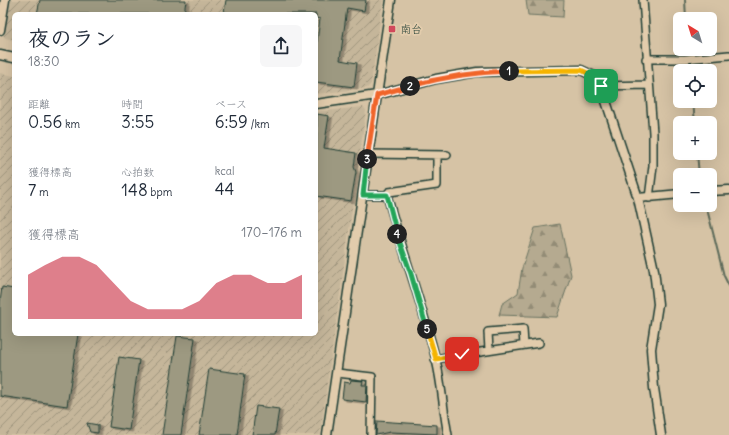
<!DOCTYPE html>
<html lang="ja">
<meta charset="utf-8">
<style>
:root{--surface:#fff;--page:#f6f6f7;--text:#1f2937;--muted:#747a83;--accent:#d1495b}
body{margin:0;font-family:Delius,"Klee One",sans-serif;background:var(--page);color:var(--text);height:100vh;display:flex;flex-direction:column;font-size:15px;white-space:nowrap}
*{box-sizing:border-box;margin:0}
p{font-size:13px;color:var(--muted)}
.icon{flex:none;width:22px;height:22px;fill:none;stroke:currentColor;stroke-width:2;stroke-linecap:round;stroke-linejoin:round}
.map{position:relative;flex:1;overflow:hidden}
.sheet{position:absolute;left:12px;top:12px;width:306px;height:324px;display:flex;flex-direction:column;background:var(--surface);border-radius:6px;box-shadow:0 4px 16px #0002}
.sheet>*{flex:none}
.needle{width:26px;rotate:322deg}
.fabs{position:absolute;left:673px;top:12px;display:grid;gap:8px}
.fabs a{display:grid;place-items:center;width:44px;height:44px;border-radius:6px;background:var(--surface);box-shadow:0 4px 16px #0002;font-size:20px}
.pin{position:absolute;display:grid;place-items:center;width:34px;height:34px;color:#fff;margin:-17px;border-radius:8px;box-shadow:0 2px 6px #0006}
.km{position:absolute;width:20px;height:20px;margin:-10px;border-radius:50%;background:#222;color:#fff;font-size:11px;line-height:20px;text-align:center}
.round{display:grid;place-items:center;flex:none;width:42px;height:42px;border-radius:6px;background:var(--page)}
.headline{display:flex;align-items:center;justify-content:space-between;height:68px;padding:0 16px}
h1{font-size:22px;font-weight:600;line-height:30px}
.stats{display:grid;grid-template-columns:repeat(3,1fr);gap:6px;height:68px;padding:4px 16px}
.stats div{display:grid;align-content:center}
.stats b{font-size:17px;font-weight:600}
.stats small{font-size:11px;font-weight:400}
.stats p{font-size:11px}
.chart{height:112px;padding:8px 16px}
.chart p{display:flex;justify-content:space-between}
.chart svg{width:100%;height:72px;margin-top:4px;fill:var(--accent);opacity:.7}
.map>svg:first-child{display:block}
.industrial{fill:url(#industrial-furrows)}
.forest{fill:url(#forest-firs);stroke:#6a7462}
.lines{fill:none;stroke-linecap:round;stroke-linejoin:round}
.stream{stroke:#5d6b5a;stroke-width:2}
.building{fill:#9d9981;stroke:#1f3d34;filter:url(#shadow)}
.minor-casing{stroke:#1f3d34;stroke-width:10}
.tertiary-casing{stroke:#1f3d34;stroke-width:11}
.minor{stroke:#e2ccac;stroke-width:7}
.tertiary{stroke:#e2ccac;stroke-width:8}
.split-1-casing{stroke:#fff;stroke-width:8}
.split-2-casing{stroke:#fff;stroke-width:8}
.split-3-casing{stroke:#fff;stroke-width:8}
.split-4-casing{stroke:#fff;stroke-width:8}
.split-5-casing{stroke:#fff;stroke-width:8}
.split-6-casing{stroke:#fff;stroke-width:8}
.split-1{stroke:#f5b400;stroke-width:5}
.split-2{stroke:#f0652b;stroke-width:5}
.split-3{stroke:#f0652b;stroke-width:5}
.split-4{stroke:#22a559;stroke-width:5}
.split-5{stroke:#22a559;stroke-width:5}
.split-6{stroke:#f5b400;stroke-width:5}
.poi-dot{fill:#d1495b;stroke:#e2ccac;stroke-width:1.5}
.labels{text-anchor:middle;stroke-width:4;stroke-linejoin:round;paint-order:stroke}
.poi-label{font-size:11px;fill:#1f3d34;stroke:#e2ccac;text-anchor:start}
</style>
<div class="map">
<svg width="729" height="435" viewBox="0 0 729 435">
<defs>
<pattern id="industrial-furrows" width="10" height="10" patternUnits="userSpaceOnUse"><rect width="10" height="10" fill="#c5b69a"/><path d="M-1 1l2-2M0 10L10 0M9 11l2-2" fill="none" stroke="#9f957e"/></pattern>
<pattern id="forest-firs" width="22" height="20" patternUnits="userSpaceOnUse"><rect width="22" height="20" fill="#b5aa90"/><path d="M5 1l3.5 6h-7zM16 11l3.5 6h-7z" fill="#938c76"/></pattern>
<filter id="shadow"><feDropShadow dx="3.5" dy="2" stdDeviation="0" flood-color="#0004"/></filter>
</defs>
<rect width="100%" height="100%" fill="#d6c3a5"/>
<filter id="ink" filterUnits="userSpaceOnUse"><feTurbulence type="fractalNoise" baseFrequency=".025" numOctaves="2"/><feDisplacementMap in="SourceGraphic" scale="8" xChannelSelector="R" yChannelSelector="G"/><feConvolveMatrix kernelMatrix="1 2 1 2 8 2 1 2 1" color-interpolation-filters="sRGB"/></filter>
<g filter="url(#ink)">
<path class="industrial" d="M8,0H383L371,84L367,88L316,94V14H14V40L5,38L3,35Z
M0,73L14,76V334H316V112L363,107L366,110L320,435H0Z"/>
<path class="forest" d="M526,0H564L563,17L528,15Z
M560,224L571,275L557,317L499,315L502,304L518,293L522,268L535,228Z"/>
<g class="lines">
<path class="stream" d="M685,0L686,19
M689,49L691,71
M693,101L695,123
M697,153L699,175
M706,205L724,276L729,286"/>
</g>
<path class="building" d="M40,0H186L184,14H37Z
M226,0H366L364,11L347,8L340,60L357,63L354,87L316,82V49L320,19L316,18V14H242L224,12Z
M317,114L329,116L324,148L356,153L354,167L356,172L351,201L316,196Z
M2,287L14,289V334H78L67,406L0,396V302Z
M177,336L195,338L181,435H162Z
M119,357L139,360L129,430L109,427Z
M209,369L245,374L237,435H199Z
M351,380L363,381L362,385H367L366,402L342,399L344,382L350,383Z
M256,406L279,409L275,435H252Z
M377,421L437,425V434L390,432L376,435Z
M87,423L98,425V433L90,432Z"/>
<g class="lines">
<g class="minor-casing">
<path id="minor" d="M643,0L653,133V166L649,198
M646,59H685L729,55
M601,86L649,85
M368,154L447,155
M363,195H387C402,250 422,304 436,360C442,384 443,410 448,435
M387,195L389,192L437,185V156
M489,350L488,332L523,329L524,345
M435,359L539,343
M337,373L372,377L371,435"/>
</g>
<g class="tertiary-casing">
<path id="tertiary" d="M0,30L5,0
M0,55L14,58
M316,104L377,95L436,79L477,72L581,70L594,76L601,86L638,198L654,270L658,304L651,349L654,388L661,435
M710,191L729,190
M638,198L680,194
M327,435L391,0"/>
</g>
<use href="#minor" class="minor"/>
<use href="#tertiary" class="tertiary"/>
</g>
</g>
<g class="lines" filter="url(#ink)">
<g class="split-1-casing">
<path id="split-1" d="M509,71L581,70L594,76L601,86"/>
</g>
<g class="split-2-casing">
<path id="split-2" d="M410,86C443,77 475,72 509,71"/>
</g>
<g class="split-3-casing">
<path id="split-3" d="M367,159L377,95L410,86"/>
</g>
<g class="split-4-casing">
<path id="split-4" d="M367,159L363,195H387L397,234"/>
</g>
<g class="split-5-casing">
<path id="split-5" d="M397,234L411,274L427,329"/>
</g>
<g class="split-6-casing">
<path id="split-6" d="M427,329L436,359L462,354"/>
</g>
<use href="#split-1" class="split-1"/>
<use href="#split-2" class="split-2"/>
<use href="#split-3" class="split-3"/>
<use href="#split-4" class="split-4"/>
<use href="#split-5" class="split-5"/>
<use href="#split-6" class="split-6"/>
</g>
<rect class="poi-dot" x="388" y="25" width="8" height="8" rx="2"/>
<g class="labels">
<g class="poi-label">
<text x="400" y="33">南台</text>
</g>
</g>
</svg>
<div class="fabs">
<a><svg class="needle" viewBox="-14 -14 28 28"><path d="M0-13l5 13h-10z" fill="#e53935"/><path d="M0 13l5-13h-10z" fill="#747a83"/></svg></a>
<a><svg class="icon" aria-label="locate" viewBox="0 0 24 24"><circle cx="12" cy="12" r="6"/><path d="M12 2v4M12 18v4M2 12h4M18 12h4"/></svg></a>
<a>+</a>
<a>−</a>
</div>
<div class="pin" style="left:601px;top:86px;background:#1e9e55"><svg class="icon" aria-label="arrive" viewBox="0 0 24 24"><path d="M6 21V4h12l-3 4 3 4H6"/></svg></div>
<div class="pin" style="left:462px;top:354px;background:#d93025"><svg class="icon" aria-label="check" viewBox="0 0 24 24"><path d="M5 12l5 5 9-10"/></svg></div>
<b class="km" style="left:509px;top:71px">1</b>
<b class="km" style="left:410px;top:86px">2</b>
<b class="km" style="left:367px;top:159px">3</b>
<b class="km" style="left:397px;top:234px">4</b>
<b class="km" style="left:427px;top:329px">5</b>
<section class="sheet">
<div class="headline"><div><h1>夜のラン</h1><p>18:30</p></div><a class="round"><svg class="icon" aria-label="share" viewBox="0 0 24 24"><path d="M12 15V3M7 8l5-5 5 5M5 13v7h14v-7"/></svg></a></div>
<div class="stats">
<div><p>距離</p><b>0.56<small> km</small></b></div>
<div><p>時間</p><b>3:55</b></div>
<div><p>ペース</p><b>6:59<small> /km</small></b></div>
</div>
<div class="stats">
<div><p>獲得標高</p><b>7<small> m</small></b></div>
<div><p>心拍数</p><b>148<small> bpm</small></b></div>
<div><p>kcal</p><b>44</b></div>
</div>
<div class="chart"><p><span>獲得標高</span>170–176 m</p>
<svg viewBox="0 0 160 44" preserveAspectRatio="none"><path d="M0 44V17L10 11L20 6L30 6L40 11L50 22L60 33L70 38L80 38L90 38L100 33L110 22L120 17L130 17L140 22L150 22L160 17V44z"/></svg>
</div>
</section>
</div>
